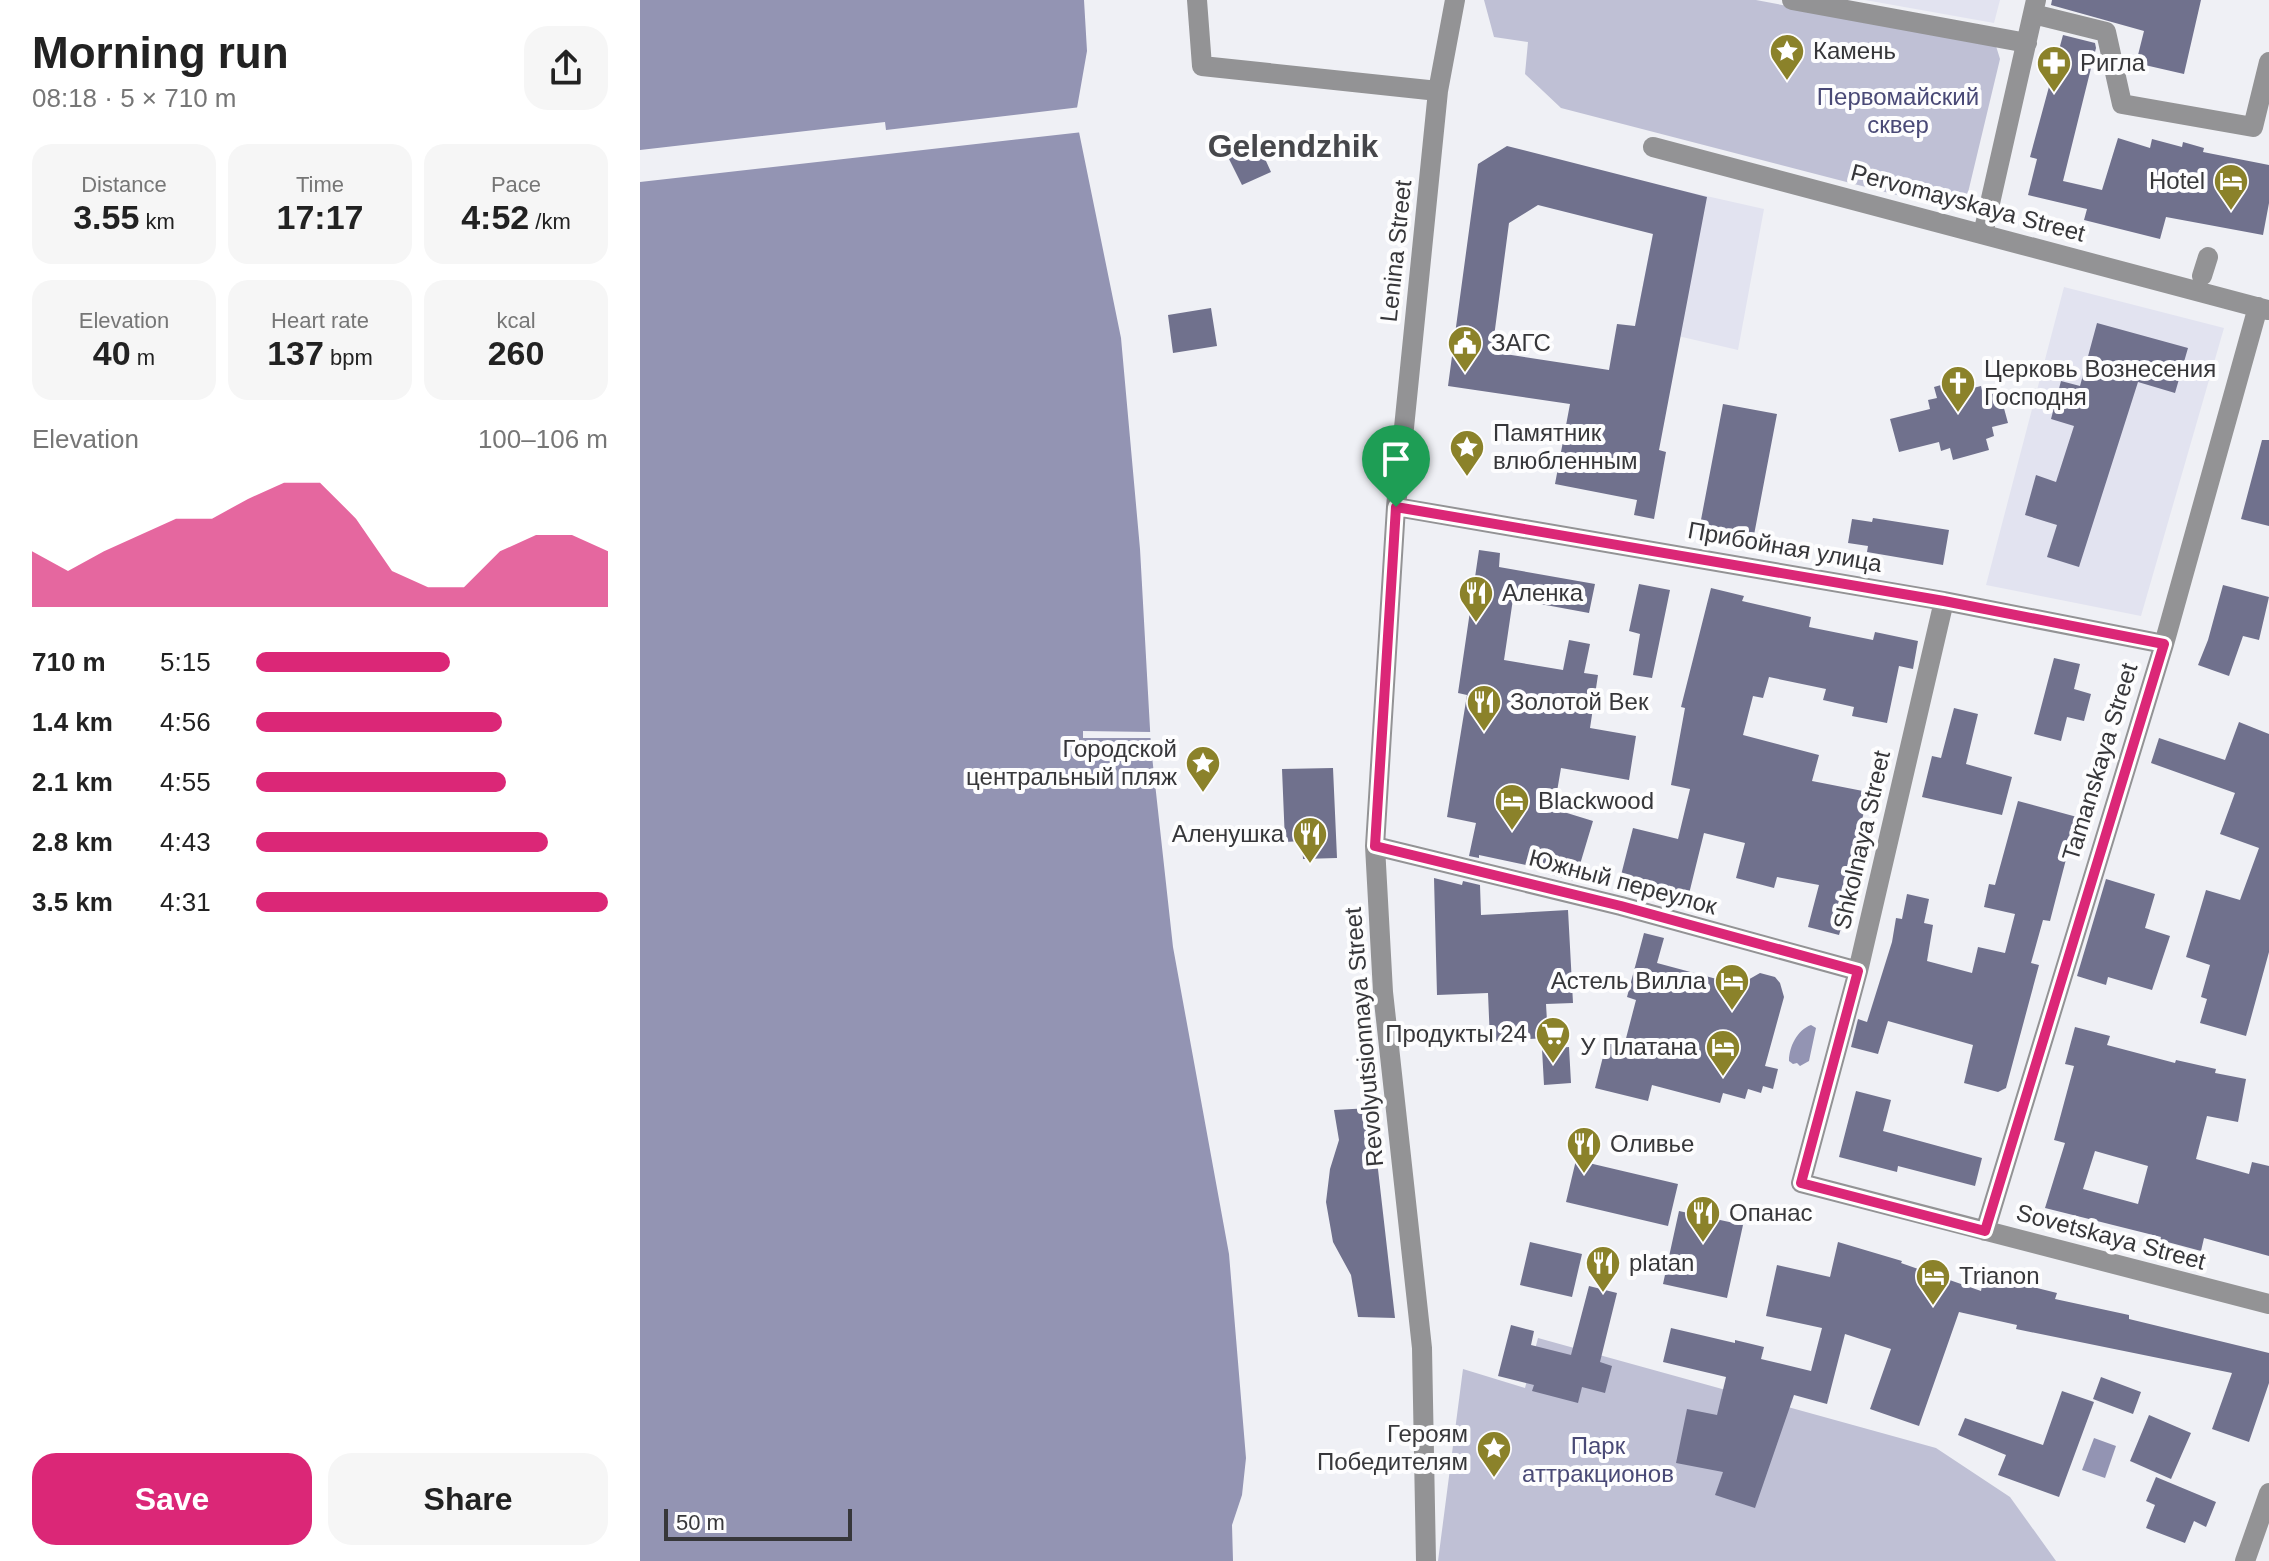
<!DOCTYPE html>
<meta charset="utf-8">
<style>
:root{--surface:#fff;--page:#f6f6f6;--text:#222;--muted:#767676;--accent:#db2777}
body{margin:0;font-family:Helvetica,sans-serif;background:var(--page);color:var(--text);height:100vh;display:flex;flex-direction:column;font-size:30px;white-space:nowrap}
*{box-sizing:border-box;margin:0}
p{font-size:26px;color:var(--muted)}
.icon{flex:none;width:44px;height:44px;fill:none;stroke:currentColor;stroke-width:2;stroke-linecap:round;stroke-linejoin:round}
.map{position:relative;flex:1;overflow:hidden}
.sheet{display:flex;flex-direction:column;background:var(--surface);width:640px}
.sheet>*{flex:none}
.scale{position:absolute;left:24px;bottom:20px;width:188px;box-sizing:border-box;padding-left:8px;border:4px solid #37373a;border-top:0;font-size:22px;line-height:28px;white-space:nowrap;color:#37373a;-webkit-text-stroke:6px #fdfdfe;paint-order:stroke}
.pin{position:absolute;display:grid;place-items:center;width:68px;height:68px;color:#fff;margin:-82px -34px;border-radius:50% 50% 50% 0;rotate:-45deg;box-shadow:0 0 8px #0007}
.pin .icon{rotate:45deg}
.round{display:grid;place-items:center;flex:none;width:84px;height:84px;border-radius:24px;background:var(--page)}
.overview{display:flex;align-items:center;justify-content:space-between;height:136px;padding:0 32px}
h1{font-size:44px;font-weight:700;line-height:60px}
.figures{display:grid;grid-template-columns:repeat(3,1fr);gap:12px;height:136px;padding:8px 32px}
.figures div{display:grid;align-content:center;border-radius:20px;background:var(--page);text-align:center}
.figures b{font-size:34px;font-weight:700}
.figures small{font-size:22px;font-weight:400}
.figures p{font-size:22px}
.chart{height:224px;padding:16px 32px}
.chart p{display:flex;justify-content:space-between}
.chart svg{width:100%;height:144px;margin-top:8px;fill:var(--accent);opacity:.7}
.button{display:flex;gap:16px;margin-top:auto;padding:16px 32px}
.button a{flex:1;height:92px;border-radius:24px;background:var(--accent);color:#fff;font-size:32px;font-weight:700;line-height:92px;text-align:center}
.button a+a{background:var(--page);color:var(--text)}
ul{padding:0 32px;list-style:none;font-size:26px}
li{display:grid;grid-template-columns:128px 96px 1fr;align-items:center;height:60px}
li i{height:20px;border-radius:10px;background:var(--accent)}
main{display:flex;flex:1;min-height:0}
.map>svg:first-child{display:block}
.built{fill:#e2e3f0}
.green{fill:#bfc0d5}
.water{fill:#9394b3}
.pier{fill:#eff0f5}
.building{fill:#70718d;fill-rule:evenodd}
.lines{fill:none;stroke-linecap:round;stroke-linejoin:round}
.minor{stroke:#939395;stroke-width:20}
.route-casing{stroke:#fff;stroke-width:16}
.route{stroke:#db2777;stroke-width:10}
.labels{text-anchor:middle;stroke-width:8;stroke-linejoin:round;paint-order:stroke}
.poi-label{font-size:24px;fill:#37373a;stroke:#fdfdfe;text-anchor:start}
.park-label{font-size:24px;fill:#494976;stroke:#fdfdfe}
.street-label{font-size:24px;fill:#37373a;stroke:#fdfdfe}
.district-label{font-size:32px;font-weight:bold;fill:#46474b;stroke:#fdfdfe}
</style>
<main>
<section class="sheet">
<div class="overview"><div><h1>Morning run</h1><p>08:18 · 5 × 710 m</p></div><a class="round"><svg class="icon" aria-label="share" viewBox="0 0 24 24"><path d="M12 15V3M7 8l5-5 5 5M5 13v7h14v-7"/></svg></a></div>
<div class="figures">
<div><p>Distance</p><b>3.55<small> km</small></b></div>
<div><p>Time</p><b>17:17</b></div>
<div><p>Pace</p><b>4:52<small> /km</small></b></div>
</div>
<div class="figures">
<div><p>Elevation</p><b>40<small> m</small></b></div>
<div><p>Heart rate</p><b>137<small> bpm</small></b></div>
<div><p>kcal</p><b>260</b></div>
</div>
<div class="chart"><p><span>Elevation</span>100–106 m</p>
<svg viewBox="0 0 160 44" preserveAspectRatio="none"><path d="M0 44V27L10 33L20 27L30 22L40 17L50 17L60 11L70 6L80 6L90 17L100 33L110 38L120 38L130 27L140 22L150 22L160 27V44z"/></svg>
</div>
<ul>
<li><b>710 m</b>5:15<i style="width:55%"></i></li>
<li><b>1.4 km</b>4:56<i style="width:70%"></i></li>
<li><b>2.1 km</b>4:55<i style="width:71%"></i></li>
<li><b>2.8 km</b>4:43<i style="width:83%"></i></li>
<li><b>3.5 km</b>4:31<i style="width:100%"></i></li>
</ul>
<div class="button"><a>Save</a><a>Share</a></div>
</section>
<div class="map">
<svg width="1629" height="1561" viewBox="0 0 1629 1561">
<rect width="100%" height="100%" fill="#eff0f5"/>
<path class="built" d="M1225,0H1360L1354,23Z
M1022,186L1124,209L1098,350L995,326Z
M1424,287L1584,328L1501,616L1346,585Z"/>
<path class="green" d="M844,0H1116L1356,46L1360,59L1326,201L1303,207L921,108L885,74L888,42L854,37Z
M898,1338L1296,1448L1370,1497L1416,1561H798L823,1369L885,1388Z"/>
<path class="water" d="M0,0H444L447,51L437,108L439,132L481,338L500,549L511,747L533,947L589,1254L606,1458L602,1495L592,1525L593,1561H0Z
M1171,1025L1176,1028L1169,1061L1160,1066L1157,1063L1153,1064L1149,1061C1149,1047 1157,1030 1171,1025Z
M1454,1438L1476,1446L1465,1478L1442,1470Z"/>
<path class="pier" d="M441,107L443,132L0,182V150L245,122L246,130Z
M443,731L511,732V738H443Z"/>
<path class="building" d="M1412,0H1561L1544,74L1496,63L1504,31L1411,5Z
M1423,35L1455,43L1456,48L1423,181L1462,190L1478,138L1510,148L1512,139L1542,147L1543,142L1564,148L1563,152L1629,165V203L1623,235L1526,217L1520,239L1444,220L1447,209L1388,195L1397,159L1390,157Z
M616,139L631,172L602,185L586,153Z
M867,146L1067,197L1019,450L1026,452L1014,519L994,515L997,500L915,484L930,404L808,386L838,164ZM898,205L1013,234L995,326L977,324L969,370L852,352L869,223Z
M571,308L577,346L533,353L528,315Z
M1457,323L1548,348L1535,393L1498,382L1439,567L1407,557L1417,525L1385,515L1396,475L1416,482L1434,426L1411,419L1421,381L1440,386Z
M1329,377L1333,388L1341,386L1343,395L1359,390L1368,423L1352,427L1354,436L1346,439L1349,450L1313,460L1310,448L1301,451L1299,442L1259,452L1250,419L1290,409L1288,400L1297,398L1294,387Z
M1083,404L1137,414L1114,535L1060,525Z
M1622,440H1629V526L1601,519Z
M1233,518L1309,530L1303,565L1227,552L1228,546L1208,543L1212,519L1232,522Z
M839,550L860,553L859,567L955,584L949,613L873,599L864,660L923,670L929,640L950,644L944,673L958,675L950,728L996,736L989,780L921,768L914,809L953,821L935,881L908,874L909,870L839,855V858L829,856L836,823L807,817L827,695L818,693Z
M999,584L1030,590L1012,678L993,675L1000,634L989,631Z
M1583,585L1629,597L1619,640L1603,636L1589,676L1558,665L1568,640Z
M1071,588L1104,596L1102,601L1171,617L1169,627L1233,640L1235,632L1278,641L1273,669L1259,666L1247,723L1212,716L1214,707L1183,700L1186,689L1129,677L1123,698L1113,696L1103,735L1179,755L1172,781L1228,792L1212,868L1216,869L1212,892L1199,935L1168,927L1179,885L1137,877L1134,888L1096,878L1105,843L1064,833L1046,906L978,887L993,828L1038,839L1050,789L1031,785L1045,708L1041,707Z
M1414,658L1440,664L1434,689L1451,694L1444,721L1427,717L1421,741L1394,734Z
M1314,708L1338,714L1326,764L1372,777L1362,815L1282,797L1292,756L1301,758Z
M1599,722L1629,734V952L1606,1036L1560,1023L1567,999L1561,997L1570,965L1546,957L1566,890L1600,900L1619,848L1580,834L1595,793L1511,763L1519,738L1585,760Z
M693,768L697,858L663,859L662,841L645,842L642,769Z
M1378,801L1437,817L1410,921L1403,920L1391,963L1399,965L1366,1088L1358,1092L1324,1083L1333,1045L1248,1021L1238,1054L1211,1047L1218,1019L1227,1022L1252,942L1256,918L1262,919L1267,894L1289,899L1284,923L1293,925L1287,961L1332,973L1338,947L1365,953L1375,914L1344,907L1349,884L1355,885Z
M794,878L822,885L823,881L840,885L841,915L928,910L933,1003L906,1004L908,1038L850,1041L848,993L797,995Z
M1466,879L1515,894L1505,928L1530,936L1512,990L1468,977L1466,985L1437,976Z
M1004,933L1024,938L1017,963L1099,985L1120,973L1135,977L1140,983L1144,997L1125,1066L1138,1069L1133,1089L1123,1086L1121,1093L1108,1089L1105,1099L1083,1093L1080,1103L1012,1085L1008,1101L955,1088L967,1041L984,1046L996,1000L987,997Z
M1435,1027L1470,1036L1467,1045L1535,1063L1536,1060L1576,1069L1575,1073L1606,1079L1598,1122L1567,1116L1556,1159L1609,1174L1612,1162L1629,1166V1256L1564,1238L1561,1251L1520,1240L1521,1237L1405,1208L1425,1143L1414,1140L1434,1066L1425,1064ZM1455,1151L1508,1166L1498,1204L1443,1189Z
M929,1047L931,1083L904,1085L902,1049Z
M1216,1091L1251,1100L1243,1131L1342,1158L1335,1186L1258,1166L1257,1172L1199,1157Z
M731,1108L755,1318L718,1317L711,1275L693,1242L686,1202L690,1169L699,1140L694,1110Z
M936,1160L1038,1184L1028,1226L926,1202Z
M1039,1211L1103,1225L1087,1298L1023,1284Z
M890,1242L942,1254L932,1297L880,1285Z
M1198,1242L1262,1261L1261,1263L1341,1291L1344,1276L1373,1282L1417,1293L1415,1299L1489,1315V1319L1629,1353V1383L1609,1442L1572,1429L1592,1373L1376,1329L1377,1325L1319,1312L1279,1426L1230,1409L1251,1349L1205,1334L1187,1404L1154,1395L1115,1508L1075,1495L1083,1472L1036,1463L1047,1409L1077,1415L1086,1377L1023,1362L1031,1328L1095,1343V1340L1124,1347L1121,1359L1171,1371L1182,1328L1126,1316L1137,1265L1190,1277Z
M949,1286L977,1293L960,1362L972,1366L965,1393L942,1387L938,1403L892,1391L894,1385L858,1376L871,1325L894,1331L891,1345L931,1355Z
M1461,1377L1501,1392L1493,1414L1453,1399Z
M1422,1391L1454,1402L1419,1497L1358,1475L1366,1455L1318,1435L1325,1418L1403,1445Z
M1509,1415L1551,1433L1531,1479L1490,1461Z
M1516,1477L1576,1502L1566,1527L1554,1521L1545,1543L1506,1528L1515,1505L1506,1501Z"/>
<g class="lines">
<path class="minor" d="M557,0L562,66L798,91
M1152,0L1387,43
M1393,14L1466,32L1482,104L1613,127L1629,62
M1013,147L1628,310
M1343,234L1396,0
M1562,276L1568,257
M756,507L1304,601L1524,644
M1304,601L1218,971L1161,1183L1629,1304
M735,846L981,906L1218,971
M1345,1231L1524,644L1618,307
M786,1561L782,1348L743,992L735,846L756,507L798,91L815,0
M1605,1561L1629,1493"/>
</g>
<g class="lines">
<g class="route-casing">
<path id="route" d="M756,507L1304,601L1524,644L1345,1231L1161,1183L1218,971L981,906L735,846Z"/>
</g>
<use href="#route" class="route"/>
</g>
<defs>
<g id="sight-pin" transform="scale(1.8)"><path d="M0 17L-7.5 6A9.5 9.5 0 1 1 7.5 6Z" fill="#8b822a" stroke="#fdfdfe"/><path d="M0-6L1.8-2.2L6-1.7L2.9 1.2L3.7 5.4L0 3.3L-3.7 5.4L-2.9 1.2L-6-1.7L-1.8-2.2Z" fill="#fff"/></g>
<g id="pharmacy-pin" transform="scale(1.8)"><path d="M0 17L-7.5 6A9.5 9.5 0 1 1 7.5 6Z" fill="#8b822a" stroke="#fdfdfe"/><path d="M-2-6h4v4h4v4h-4v4h-4v-4h-4v-4h4Z" fill="#fff"/></g>
<g id="hotel-pin" transform="scale(1.8)"><path d="M0 17L-7.5 6A9.5 9.5 0 1 1 7.5 6Z" fill="#8b822a" stroke="#fdfdfe"/><path d="M-6-4.5h1.5V1H6V5H4.5V3h-9V5H-6ZM-4 0a1.8 1.8 0 1 1 3.6 0ZM.5 0V-2.5h3Q6-2.5 6 0Z" fill="#fff"/></g>
<g id="civic-pin" transform="scale(1.8)"><path d="M0 17L-7.5 6A9.5 9.5 0 1 1 7.5 6Z" fill="#8b822a" stroke="#fdfdfe"/><path d="M-.6-6.5H3V-4.5H.6V-3L4-1V1h2V6H-6V1h2V-1L-.6-3ZM-1.2 2.5V6h2.4V2.5Z" fill="#fff"/></g>
<g id="church-pin" transform="scale(1.8)"><path d="M0 17L-7.5 6A9.5 9.5 0 1 1 7.5 6Z" fill="#8b822a" stroke="#fdfdfe"/><path d="M-1.2-6h2.4v3.5h3.3v2.4h-3.3V6h-2.4V-.1h-3.3v-2.4h3.3Z" fill="#fff"/></g>
<g id="restaurant-pin" transform="scale(1.8)"><path d="M0 17L-7.5 6A9.5 9.5 0 1 1 7.5 6Z" fill="#8b822a" stroke="#fdfdfe"/><path d="M-5-6h1v4h1v-4h1v4h1v-4h1v5L-1.5 .5V6h-2V.5L-5-1ZM5-6V6H3V1.5H1.5Q1.5-4 5-6Z" fill="#fff"/></g>
<g id="supermarket-pin" transform="scale(1.8)"><path d="M0 17L-7.5 6A9.5 9.5 0 1 1 7.5 6Z" fill="#8b822a" stroke="#fdfdfe"/><path d="M-6-5.5h2.5l.6 2H6L4.5 2H-2.5L-4.4-4H-6ZM-1.5 3.2a1.3 1.3 0 1 0 .1 0ZM3 3.2a1.3 1.3 0 1 0 .1 0Z" fill="#fff"/></g>
</defs>
<g fill-rule="evenodd">
<use href="#sight-pin" x="1147" y="51"/>
<use href="#pharmacy-pin" x="1414" y="63"/>
<use href="#hotel-pin" x="1591" y="181"/>
<use href="#civic-pin" x="825" y="343"/>
<use href="#church-pin" x="1318" y="383"/>
<use href="#sight-pin" x="827" y="447"/>
<use href="#restaurant-pin" x="836" y="593"/>
<use href="#restaurant-pin" x="844" y="702"/>
<use href="#sight-pin" x="563" y="763"/>
<use href="#hotel-pin" x="872" y="801"/>
<use href="#restaurant-pin" x="670" y="834"/>
<use href="#hotel-pin" x="1092" y="981"/>
<use href="#supermarket-pin" x="913" y="1034"/>
<use href="#hotel-pin" x="1083" y="1047"/>
<use href="#restaurant-pin" x="944" y="1144"/>
<use href="#restaurant-pin" x="1063" y="1213"/>
<use href="#restaurant-pin" x="963" y="1263"/>
<use href="#hotel-pin" x="1293" y="1276"/>
<use href="#sight-pin" x="854" y="1448"/>
</g>
<g class="labels">
<g class="poi-label">
<text x="1173" y="59">Камень</text>
<text x="1440" y="71">Ригла</text>
<text x="1565" y="189" text-anchor="end">Hotel</text>
<text x="851" y="351">ЗАГС</text>
<text x="1344" y="377">Церковь Вознесения<tspan x="1344" dy="28">Господня</tspan></text>
<text x="853" y="441">Памятник<tspan x="853" dy="28">влюбленным</tspan></text>
<text x="862" y="601">Аленка</text>
<text x="870" y="710">Золотой Век</text>
<text x="537" y="757" text-anchor="end">Городской<tspan x="537" dy="28">центральный пляж</tspan></text>
<text x="898" y="809">Blackwood</text>
<text x="644" y="842" text-anchor="end">Аленушка</text>
<text x="1066" y="989" text-anchor="end">Астель Вилла</text>
<text x="887" y="1042" text-anchor="end">Продукты 24</text>
<text x="1057" y="1055" text-anchor="end">У Платана</text>
<text x="970" y="1152">Оливье</text>
<text x="1089" y="1221">Опанас</text>
<text x="989" y="1271">platan</text>
<text x="1319" y="1284">Trianon</text>
<text x="828" y="1442" text-anchor="end">Героям<tspan x="828" dy="28">Победителям</tspan></text>
</g>
<g class="park-label">
<text x="1258" y="105">Первомайский<tspan x="1258" dy="28">сквер</tspan></text>
<text x="958" y="1454">Парк<tspan x="958" dy="28">аттракционов</tspan></text>
</g>
<g class="street-label">
<text transform="translate(1328 203) rotate(15)" y="8">Pervomayskaya Street</text>
<text transform="translate(756 251) rotate(-84)" y="8">Lenina Street</text>
<text transform="translate(1145 547) rotate(10)" y="8">Прибойная улица</text>
<text transform="translate(1460 762) rotate(-73)" y="8">Tamanskaya Street</text>
<text transform="translate(1222 840) rotate(-77)" y="8">Shkolnaya Street</text>
<text transform="translate(983 882) rotate(15)" y="8">Южный переулок</text>
<text transform="translate(724 1037) rotate(-95)" y="8">Revolyutsionnaya Street</text>
<text transform="translate(1471 1237) rotate(15)" y="8">Sovetskaya Street</text>
</g>
<g class="district-label">
<text x="653" y="157">Gelendzhik</text>
</g>
</g>
</svg>
<div class="scale">50 m</div>
<div class="pin" style="left:756px;top:507px;background:#1e9e55"><svg class="icon" aria-label="arrive" viewBox="0 0 24 24"><path d="M6 21V4h12l-3 4 3 4H6"/></svg></div>
</div>
</main>
